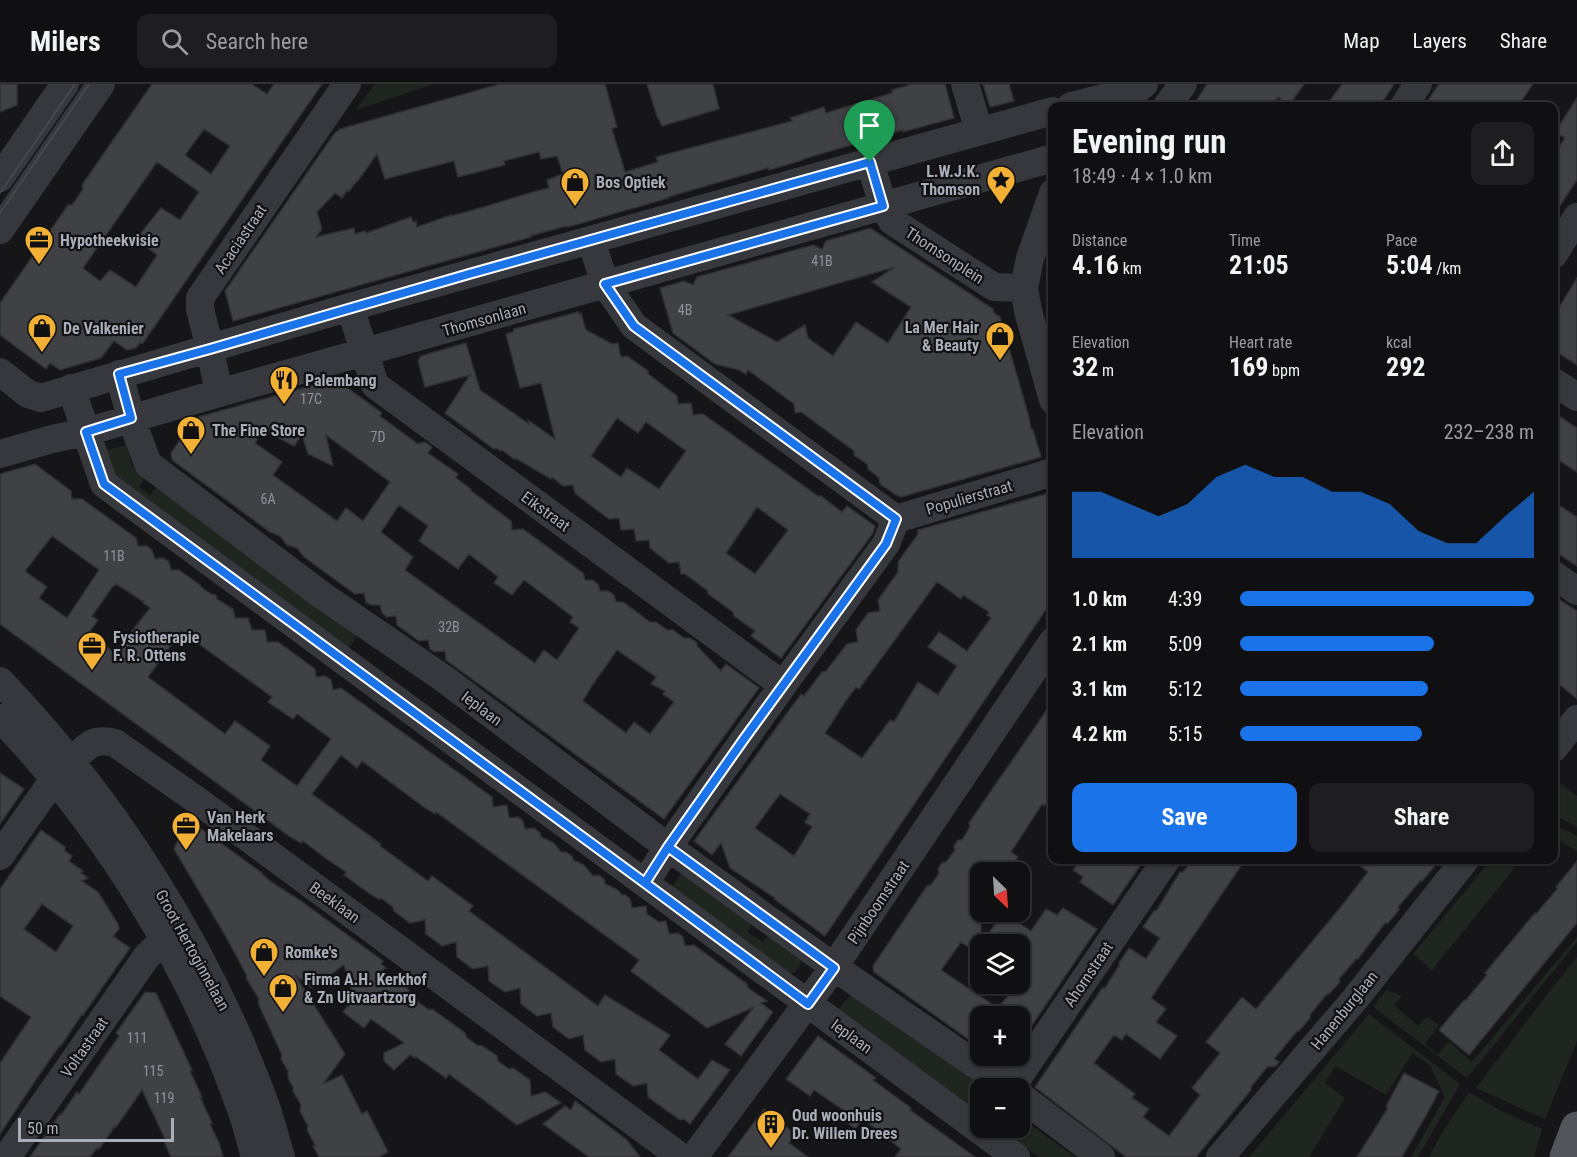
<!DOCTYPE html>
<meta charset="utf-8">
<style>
:root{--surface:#101012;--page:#1e1e20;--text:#f1f3f6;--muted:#9c9d9f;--line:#303032;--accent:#1a73e8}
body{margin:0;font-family:"Roboto Condensed",sans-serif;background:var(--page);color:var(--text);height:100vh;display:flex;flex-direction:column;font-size:22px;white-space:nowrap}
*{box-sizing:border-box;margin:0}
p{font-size:20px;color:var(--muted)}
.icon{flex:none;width:33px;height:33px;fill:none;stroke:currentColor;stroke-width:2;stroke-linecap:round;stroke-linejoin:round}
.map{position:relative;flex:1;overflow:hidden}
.details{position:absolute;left:1048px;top:18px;width:510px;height:762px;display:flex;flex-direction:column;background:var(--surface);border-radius:12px;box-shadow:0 2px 4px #0004,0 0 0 2px var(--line)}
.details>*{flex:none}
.needle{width:39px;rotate:155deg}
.controls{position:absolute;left:970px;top:778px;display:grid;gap:12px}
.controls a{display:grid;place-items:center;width:60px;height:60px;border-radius:12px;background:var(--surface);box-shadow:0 2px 4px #0004,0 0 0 2px var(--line);font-size:30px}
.scale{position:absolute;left:18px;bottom:15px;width:156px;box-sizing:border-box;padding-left:6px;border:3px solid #a8adb8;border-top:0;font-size:16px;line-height:21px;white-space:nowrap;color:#a8adb8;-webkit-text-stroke:4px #111113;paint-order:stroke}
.pin{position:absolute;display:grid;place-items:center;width:51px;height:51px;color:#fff;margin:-62px -26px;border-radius:50% 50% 50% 0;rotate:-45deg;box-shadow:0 0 6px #0007}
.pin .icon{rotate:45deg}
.round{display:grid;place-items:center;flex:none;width:63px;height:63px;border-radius:12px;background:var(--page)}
.summary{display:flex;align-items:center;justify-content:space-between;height:102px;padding:0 24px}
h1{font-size:33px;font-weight:700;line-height:45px}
.stats{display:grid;grid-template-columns:repeat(3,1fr);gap:9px;height:102px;padding:6px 24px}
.stats div{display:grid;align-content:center}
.stats b{font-size:26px;font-weight:700}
.stats small{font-size:16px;font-weight:400}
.stats p{font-size:16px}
.chart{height:168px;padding:12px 24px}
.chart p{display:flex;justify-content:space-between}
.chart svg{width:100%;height:108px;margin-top:6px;fill:var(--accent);opacity:.7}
.action{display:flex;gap:12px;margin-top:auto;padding:12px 24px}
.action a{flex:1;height:69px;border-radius:12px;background:var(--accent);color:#fff;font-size:24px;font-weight:700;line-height:69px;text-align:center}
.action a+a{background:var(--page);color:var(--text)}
ul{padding:0 24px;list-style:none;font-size:20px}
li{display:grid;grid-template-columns:96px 72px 1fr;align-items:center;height:45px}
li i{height:15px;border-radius:8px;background:var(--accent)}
header{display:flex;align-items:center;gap:36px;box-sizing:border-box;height:84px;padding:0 30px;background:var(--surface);border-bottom:2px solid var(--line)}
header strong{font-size:28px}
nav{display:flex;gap:33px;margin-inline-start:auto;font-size:21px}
.search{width:420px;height:54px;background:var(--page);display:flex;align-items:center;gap:15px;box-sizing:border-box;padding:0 21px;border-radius:12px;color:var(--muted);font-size:22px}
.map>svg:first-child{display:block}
.green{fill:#1e261f}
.building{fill:#404145;stroke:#303034;stroke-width:1.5;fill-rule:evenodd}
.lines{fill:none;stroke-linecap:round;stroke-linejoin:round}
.minor{stroke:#37383d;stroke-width:28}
.major{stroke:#53555c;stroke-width:33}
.tram{stroke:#4a4c52;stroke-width:1.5}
.route-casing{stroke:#fff;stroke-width:12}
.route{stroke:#1a73e8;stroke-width:8}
.labels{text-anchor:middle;stroke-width:4.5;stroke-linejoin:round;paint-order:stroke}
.number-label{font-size:14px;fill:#8e929b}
.poi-label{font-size:16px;font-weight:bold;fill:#a8adb8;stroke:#111113;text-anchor:start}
.street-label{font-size:16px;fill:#a8adb8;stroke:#111113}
</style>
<header>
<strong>Milers</strong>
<div class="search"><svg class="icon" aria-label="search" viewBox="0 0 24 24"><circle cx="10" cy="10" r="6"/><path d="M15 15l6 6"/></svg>Search here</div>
<nav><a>Map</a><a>Layers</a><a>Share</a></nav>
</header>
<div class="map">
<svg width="1577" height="1073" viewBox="0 0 1577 1073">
<rect width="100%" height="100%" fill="#161618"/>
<path class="green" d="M375,0H434L356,26Z
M126,361L132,382L146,393L139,403L150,411L157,403L358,550L346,569L119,405L99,368Z
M1561,700L1577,712V743L1554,731V703Z
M1554,740L1577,752V767L1554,753Z
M1491,776H1521L1432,886L1413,870Z
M682,788L753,840L747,848L763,858L769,851L800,873L801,880L795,888L785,890L670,806Z
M1577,853V858L1467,994L1373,923L1386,906L1402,912L1394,921L1418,942L1427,933L1439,941L1425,960L1438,970L1449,958L1472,978Z
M1577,873V957L1545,1035L1476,1004L1549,908Z
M851,910L987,1005H981V1012L971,1026L837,927Z
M1369,930L1460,1000L1418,1073H1411L1445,1013L1430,981L1412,969L1386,1011L1335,982L1325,999L1345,1014L1309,1073H1249Z
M1469,1008L1501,1027L1542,1045L1534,1073H1429L1443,1047Z
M1023,1035L1075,1073H1039L1011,1052L1009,1046L1010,1044H1020V1036Z"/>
<path class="building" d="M0,0H17V21L0,28Z
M152,0H252L267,10L274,0H322L143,259H140L136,264L127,266L114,257L101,274L60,286L50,279L46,285L0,251V219L68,121H72L79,111L83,105L82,101ZM204,45L230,62L211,90L185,71ZM157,78L199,108L180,136L161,124L136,155L157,171L136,203L110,186L100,197L83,184Z
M500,0H605L617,43L612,45L625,88L658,78L656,73L792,37L790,34L824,23L826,29L842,24L892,9V6L912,0H945L954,34L903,48V46L803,75V76L769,86L768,84L685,108L668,113L669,114L568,143L566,142L530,152L531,153L233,237L225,207L334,50L340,45ZM539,68L541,75L557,72L563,90L547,96L549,104L526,110L484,123L451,132V131L417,143L416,137L413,138L411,133L366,149L365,147L355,150L354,144L316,153L322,145L317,128L335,109L342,114L347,106L349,107L356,98H357L377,70L385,95L454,77L458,93L505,81L504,77Z
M647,0H713L719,25L662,42L657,32Z
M983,0H1009L1014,17L990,23Z
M1207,0H1304L1289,22L1278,13L1271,22H1193Z
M1342,0H1394L1380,22H1326Z
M1439,0H1533L1518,22H1424Z
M1577,14V96L1554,131V71L1565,54L1555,48Z
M870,144L993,225L994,229L1000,233L1029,333L1031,345L1033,346L1041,373L901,413L896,411L880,400L879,394L868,385L867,380L854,371V367L801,328L795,329L794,320L748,286L746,290L739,286L715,280L673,249L660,204L684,197L693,201L697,193L813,161L822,165L826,157ZM895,183L872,198L911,223L888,259L856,238L833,272L808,254L805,241L777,258L728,231Z
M1577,194V281L1554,266V218L1560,222Z
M578,228L579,230L581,229L586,246L612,260L618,259L621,273L627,272L648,287V290L677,312L678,320L691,319L693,331L703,330L818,412H821L842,428L847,422L875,442L873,449L781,574L751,552L755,547L734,532L733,528L707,509L708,507L685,490H681L679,478L669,479L650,464L649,456L636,457L634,445L621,446L619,434L609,435L594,424L575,409L573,401L563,402L552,393L551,395L517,375H514L502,366L501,367L496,364L494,365L445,329L470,291L425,303L418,277L421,272L466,259L480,306L529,340L528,336L555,355L541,299L520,304L506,250L513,248L514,245ZM617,334L638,349L646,338L686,367L659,405L627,384L621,393L591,372ZM757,423L788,446L755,490L726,469Z
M332,296L338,297L382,329L380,332L418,360L425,358L432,363L428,369L458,390L456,394L471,405L470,406L511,437L512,446L523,445L583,489L585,496H592L598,500L600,507H608L614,511L616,518H623L650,538H656L667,546H673L684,554H690L697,559V562L721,587L726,580L759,604L664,735L446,576L445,567L435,568L430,565L428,556L419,557L397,541L396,532L387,533L382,529L380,521H371L366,518L364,509L355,510L304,473L297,464L287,461L280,452L270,448L172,376L171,369L195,334ZM263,346L294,362L302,351L308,370L333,382L326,351L390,398L363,437L346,424L337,437L273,391L282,378L255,359ZM399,421L428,442L419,457L458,485L469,470L498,493L494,499L512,511L524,496L573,533L570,538L579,544L557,576L544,566L535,579L532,577L405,486L413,473L381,448ZM617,566L656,593L651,600L665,607L663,610L674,618L650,650L634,638L626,649L583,617L591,603Z
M1554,329L1577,344V388L1554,373Z
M35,380L71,407L72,415H82L136,454L138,462H147L152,466L155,475L163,474L169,478L171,486H179L200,501L201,503L211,510L216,511L217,515L233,525L235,534H248L252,546H265L267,558H278L315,585L316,593L325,592L331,596L333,606L341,604L398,645L492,713L493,723L507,721L509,734L518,733L523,737L525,745L534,744L540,749L541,753L554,759L561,768H566L572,772L573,776L584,781L593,792L598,791L604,795L605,800L618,806L622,811H625L630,815L632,824L646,822L647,830L659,838L666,837L669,850L678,849L683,853L685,862L694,861L747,900L748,904L767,917L761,919L773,928L741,972L725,960L754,923L707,944L631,887L639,876L436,728L435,730L425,724L362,677L357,684L341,671L312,710L381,760L380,762L428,797L432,792L473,822L469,827L598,922L605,911L670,951L659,966L698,995L712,976L730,986L690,1040L684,1035L680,1036L648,1013L647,999L633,1002L616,990L615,975L601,978L585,966L583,951L569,955L553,943L551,929L537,932L521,920L520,904L505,908L489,897L488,882L473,885L457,873L456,858L442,862L426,850L425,836L410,839L394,827L393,823L382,815H378L370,810L344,791L346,788L324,773L303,757L301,759L289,752L0,540V390ZM52,452L99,486L67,534L39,514L47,503L25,487ZM116,500L144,518L143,519L150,524L115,569L91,552L92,549L90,547L98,536L92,532L113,502H114ZM181,547L272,613L268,618L293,635L297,630L331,655L297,702L261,676L270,662L235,637L225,650L148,593Z
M1046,410L1047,415L1053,413V515L825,852L774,815L775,814L730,784L721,759L712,771L694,757L801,610L804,612L822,588L826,587L847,560L858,558L856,546L868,529L880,527L878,516L898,488V478L918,450V446ZM937,498L961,515L963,511L989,528L987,531L991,534L967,567L939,548L928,563L957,582L938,611L918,598L894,638L890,636L862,674L825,649L845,618L856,603L859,605ZM780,710L810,730L805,738L812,743L794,772L755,744Z
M1554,418L1577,433V482L1554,467Z
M1554,512L1577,527V615L1554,596Z
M1053,617V709L1044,722L1042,720L1011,768L1018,773L1007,789H981V798L973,809L981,815V871L961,858L941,886L998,924L1018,900H1020V861H981L1003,828L1031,847L1046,825L1057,831L1063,824L1097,845L1020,959V933H981V964L874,888L873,882L927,802L931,801L939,789L938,785L942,779L946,778L955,766L954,762L958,756H962L970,743L969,739Z
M0,689L24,705L0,740Z
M197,744H200L262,789V790L270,797L301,817L383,877L381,880L386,884L382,886L408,904L409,908L417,915L418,918L429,926L432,925L457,943L465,949L466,953L478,962L481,961L497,972L498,977L509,985L513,984L530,996L531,1012L545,1008L561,1019L517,1041L449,990L446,994L416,973L415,974L410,971L394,986L384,977V969L404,959L371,935L364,944L343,928L354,915L344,881L312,904L295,891L345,970L323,1000L342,991L362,1030L367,1027L388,1068L379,1073H319L313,1062L315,1061L307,1046L308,1042L300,1027L301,1021L293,1007V1003L288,994V987L281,975L282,971L258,919L259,915L246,894L247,892L225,851L174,765L181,749Z
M41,746L65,763V767L72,772L69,777L83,787L81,789L88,794L82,797L98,808L118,840L119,845L113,852L130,864L83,931L82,930L61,962L60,961L37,994L0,1050V979L31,933L0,912V805ZM42,820L73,842L56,868L24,845Z
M1080,776H1144L1113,821L1080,798L1083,793L1073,786Z
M1192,776H1245L1151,914L1166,925L1156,938L1177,952L1160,975L1126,950L1122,956L1114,951L1094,979L1135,1010L1132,1014L1149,1025L1143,1033L1169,1052L1200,1011L1192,1004L1220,969L1206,958L1242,913L1256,925L1340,824L1368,788L1352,776H1440L1422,797L1421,796L1398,823L1399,826L1388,839H1385L1358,875H1356L1339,895L1340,898L1329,910L1326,911L1310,931V934L1305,940L1299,947H1297L1274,975L1279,978L1276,982L1267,983L1251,1003V1006L1196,1073H1126L1035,1003L1097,912L1102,904H1105L1119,882V879L1129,864L1146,875L1160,854L1143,843L1154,827L1157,826L1180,788H1183Z
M1577,777V839L1469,971L1439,946L1464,916L1465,917L1487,891L1485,889L1535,829L1536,830L1558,804L1556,803Z
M145,908L156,909L192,986L190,987L202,1013H200L212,1039L210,1040L219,1059L223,1073H171L163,1055H165L142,1006L116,1043L115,1042L99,1065L97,1064L90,1073H30L60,1030L61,1031L77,1008L79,1010L119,952L116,949Z
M818,952L876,994L873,996L911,1024L910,1026L975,1073H895L901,1065L863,1035L855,1045L842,1034L846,1028L814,1006L810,1012L786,995Z
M1404,989L1439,1007L1428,1028L1402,1073H1357L1388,1024L1386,1022Z
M575,1017L627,1056L640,1073H589L543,1040L565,1022L571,1026Z
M764,1025L795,1050L789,1059L808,1073H728Z"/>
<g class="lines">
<path class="minor" d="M965,0L979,47
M1071,22L1136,6L1144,0
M1167,22L1183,0
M1404,22L1418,0
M870,78L883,122L892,137L994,203L1024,204
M0,94L65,0
M1053,109L1030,174L1024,204L1028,227L1053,316
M0,146L101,0
M591,156L605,200L634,242L896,435
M1554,170L1577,133
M350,223L375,301L783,601
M0,288L28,310L41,314L350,223L1053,27
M119,290L131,334L148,380L323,512L443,594L668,763L834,883L1011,1005
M1554,298L1577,313
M71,304L104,400L1016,1073
M219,309L210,265L200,225V214L347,0
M0,370L52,355L86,348L219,309L1053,74
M1554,491L1577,507
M0,597C113,715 205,859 262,1012C270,1032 275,1053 281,1073
M0,634C104,742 189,879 239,1020C246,1038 250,1056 255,1073
M1554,664L1577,635
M72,677C87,662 93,653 115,659L198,717L681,1073
M0,772L54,695
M645,799L668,763L783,601L886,460L896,435L1053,388
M1010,1005L1166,776
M1020,1012L1101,1073
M7,1073L147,872L164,856
M694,1073L834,883L1053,557
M1220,1073L1355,915L1465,776"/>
<path class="major" d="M1566,1073L1577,1044"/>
<path class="tram" d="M0,109L75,0
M0,129L89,0"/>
</g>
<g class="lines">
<g class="route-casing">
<path id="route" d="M870,78L469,190L210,265L119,290L131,334L86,348L104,400L645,799L668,763L834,884L808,920L645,799L668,763L744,655L886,460L896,435L634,242L605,200L883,122L870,78"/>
</g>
<use href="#route" class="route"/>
</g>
<defs>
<g id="sight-pin" transform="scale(1.5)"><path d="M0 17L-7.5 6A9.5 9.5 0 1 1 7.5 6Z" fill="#f2b134" stroke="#111113"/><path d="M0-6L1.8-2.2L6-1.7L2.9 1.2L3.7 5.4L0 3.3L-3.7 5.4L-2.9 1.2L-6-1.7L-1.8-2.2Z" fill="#111"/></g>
<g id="shop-pin" transform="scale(1.5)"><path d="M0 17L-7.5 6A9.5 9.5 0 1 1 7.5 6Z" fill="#f2b134" stroke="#111113"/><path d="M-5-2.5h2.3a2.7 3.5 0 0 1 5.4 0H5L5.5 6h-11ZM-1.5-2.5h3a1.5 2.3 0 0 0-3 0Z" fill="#111"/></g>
<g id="office-pin" transform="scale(1.5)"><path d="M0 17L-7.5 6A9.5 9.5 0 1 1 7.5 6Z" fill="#f2b134" stroke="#111113"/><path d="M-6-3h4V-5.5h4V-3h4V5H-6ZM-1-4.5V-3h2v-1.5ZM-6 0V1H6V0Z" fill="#111"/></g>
<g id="restaurant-pin" transform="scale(1.5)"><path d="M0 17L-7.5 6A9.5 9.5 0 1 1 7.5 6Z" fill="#f2b134" stroke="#111113"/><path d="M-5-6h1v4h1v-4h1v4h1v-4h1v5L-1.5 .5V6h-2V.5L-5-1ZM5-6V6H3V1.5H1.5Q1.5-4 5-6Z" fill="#111"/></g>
<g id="building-pin" transform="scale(1.5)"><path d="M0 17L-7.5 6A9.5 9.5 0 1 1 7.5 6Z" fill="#f2b134" stroke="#111113"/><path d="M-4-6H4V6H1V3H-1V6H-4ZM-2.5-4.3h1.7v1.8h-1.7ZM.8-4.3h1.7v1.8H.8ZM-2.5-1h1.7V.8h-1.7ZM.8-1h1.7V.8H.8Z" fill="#111"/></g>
</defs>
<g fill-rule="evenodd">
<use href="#sight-pin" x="1001" y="96"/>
<use href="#shop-pin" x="575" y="98"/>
<use href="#office-pin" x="39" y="156"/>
<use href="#shop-pin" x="42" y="244"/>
<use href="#shop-pin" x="1000" y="252"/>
<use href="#restaurant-pin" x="284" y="296"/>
<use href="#shop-pin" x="191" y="346"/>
<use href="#office-pin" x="92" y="562"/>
<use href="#office-pin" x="186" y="742"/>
<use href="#shop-pin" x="264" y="868"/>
<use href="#shop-pin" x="283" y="904"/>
<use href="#building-pin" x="771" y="1040"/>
</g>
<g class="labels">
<g class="number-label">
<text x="822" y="182">41B</text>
<text x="685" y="231">4B</text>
<text x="311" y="320">17C</text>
<text x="378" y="358">7D</text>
<text x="268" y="420">6A</text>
<text x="114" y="477">11B</text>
<text x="449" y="548">32B</text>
<text x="137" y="959">111</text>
<text x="153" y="992">115</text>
<text x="164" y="1019">119</text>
</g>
<g class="poi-label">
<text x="980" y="93" text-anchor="end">L.W.J.K.<tspan x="980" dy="18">Thomson</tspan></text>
<text x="596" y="104">Bos Optiek</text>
<text x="60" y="162">Hypotheekvisie</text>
<text x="979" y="249" text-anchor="end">La Mer Hair<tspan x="979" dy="18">&amp; Beauty</tspan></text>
<text x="63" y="250">De Valkenier</text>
<text x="305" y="302">Palembang</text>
<text x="212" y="352">The Fine Store</text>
<text x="113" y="559">Fysiotherapie<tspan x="113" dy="18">F. R. Ottens</tspan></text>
<text x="207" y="739">Van Herk<tspan x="207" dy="18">Makelaars</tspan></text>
<text x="285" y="874">Romke's</text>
<text x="304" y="901">Firma A.H. Kerkhof<tspan x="304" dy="18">&amp; Zn Uitvaartzorg</tspan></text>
<text x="792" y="1037">Oud woonhuis<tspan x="792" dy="18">Dr. Willem Drees</tspan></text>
</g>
<g class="street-label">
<text transform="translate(240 155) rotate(-56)" y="6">Acaciastraat</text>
<text transform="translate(945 171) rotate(33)" y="6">Thomsonplein</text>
<text transform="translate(484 235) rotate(-16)" y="6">Thomsonlaan</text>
<text transform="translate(969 413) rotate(-16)" y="6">Populierstraat</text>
<text transform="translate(546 427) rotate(36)" y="6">Eikstraat</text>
<text transform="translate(482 624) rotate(37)" y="6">Ieplaan</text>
<text transform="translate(335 818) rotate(36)" y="6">Beeklaan</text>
<text transform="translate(878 818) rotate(-56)" y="6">Pijnboomstraat</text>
<text transform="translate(193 866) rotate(61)" y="6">Groot Hertoginnelaan</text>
<text transform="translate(1088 890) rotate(-56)" y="6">Ahornstraat</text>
<text transform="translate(1344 926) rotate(-51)" y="6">Hanenburglaan</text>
<text transform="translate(852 952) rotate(36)" y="6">Ieplaan</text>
<text transform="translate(84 963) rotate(-55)" y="6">Voltastraat</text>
</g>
</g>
</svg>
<div class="controls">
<a><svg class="needle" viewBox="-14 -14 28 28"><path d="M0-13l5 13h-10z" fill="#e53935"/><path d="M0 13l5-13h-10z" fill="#9c9d9f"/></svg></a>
<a><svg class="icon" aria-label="layers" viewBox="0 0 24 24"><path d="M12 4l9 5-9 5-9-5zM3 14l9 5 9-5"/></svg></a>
<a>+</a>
<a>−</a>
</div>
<div class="scale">50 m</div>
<div class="pin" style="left:870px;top:78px;background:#1e9e55"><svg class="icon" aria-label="arrive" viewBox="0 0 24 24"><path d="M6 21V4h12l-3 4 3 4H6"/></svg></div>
<section class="details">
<div class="summary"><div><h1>Evening run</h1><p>18:49 · 4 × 1.0 km</p></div><a class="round"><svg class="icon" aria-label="share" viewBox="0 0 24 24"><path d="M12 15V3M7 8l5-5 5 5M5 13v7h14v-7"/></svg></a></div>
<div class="stats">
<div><p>Distance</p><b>4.16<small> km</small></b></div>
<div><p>Time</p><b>21:05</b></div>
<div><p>Pace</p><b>5:04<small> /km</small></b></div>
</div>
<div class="stats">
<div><p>Elevation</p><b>32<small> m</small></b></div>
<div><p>Heart rate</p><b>169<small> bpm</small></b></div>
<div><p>kcal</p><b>292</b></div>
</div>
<div class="chart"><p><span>Elevation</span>232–238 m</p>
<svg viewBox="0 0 160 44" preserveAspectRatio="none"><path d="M0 44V17L10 17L20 22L30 27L40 22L50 11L60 6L70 11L80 11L90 17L100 17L110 22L120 33L130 38L140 38L150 27L160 17V44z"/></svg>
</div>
<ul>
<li><b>1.0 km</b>4:39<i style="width:100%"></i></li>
<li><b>2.1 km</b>5:09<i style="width:66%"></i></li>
<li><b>3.1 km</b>5:12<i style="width:64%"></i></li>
<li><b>4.2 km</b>5:15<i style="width:62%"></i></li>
</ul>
<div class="action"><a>Save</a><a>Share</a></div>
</section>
</div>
